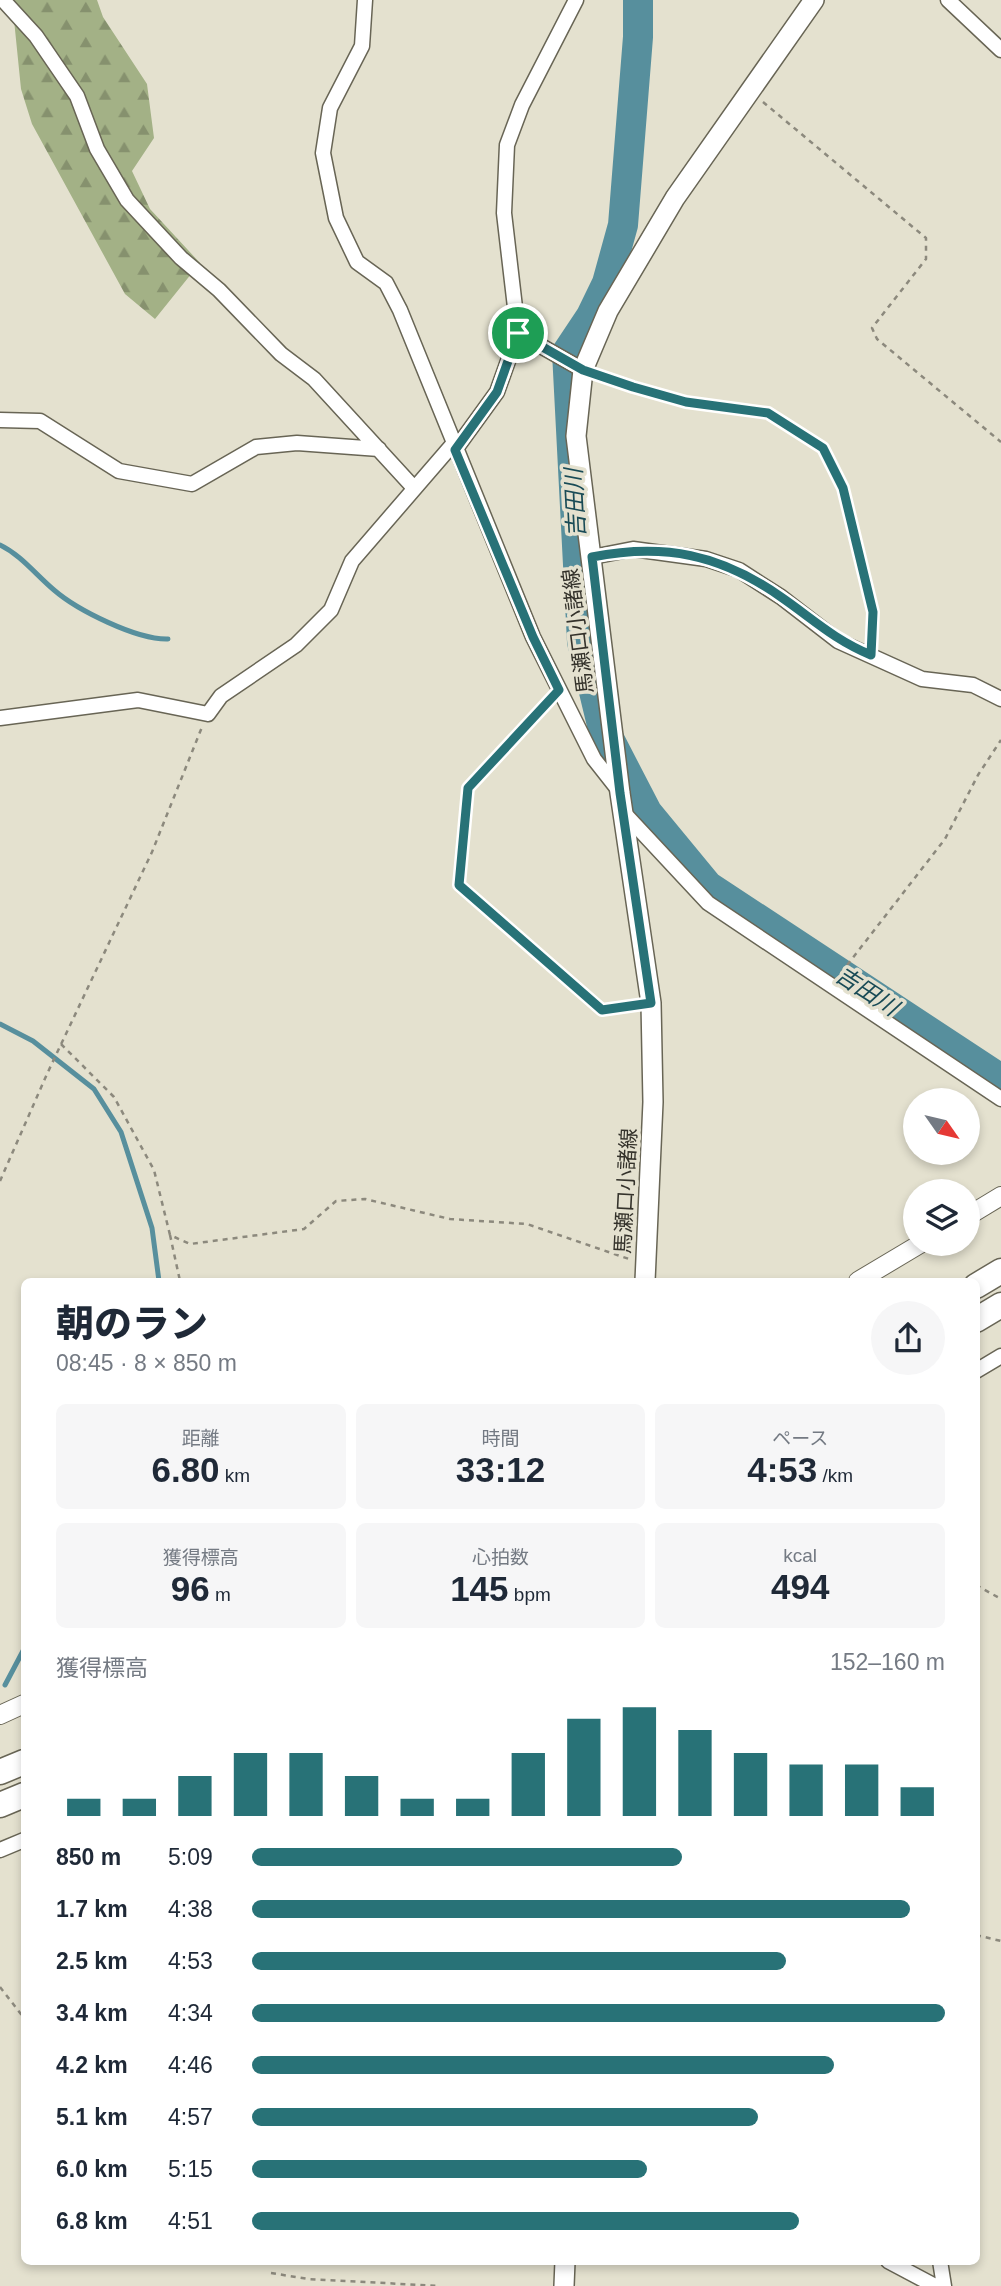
<!DOCTYPE html>
<html lang="ja">
<meta charset="utf-8">
<style>
:root{--surface:#fff;--page:#f6f6f7;--text:#1f2937;--muted:#747a83;--accent:#287277}
body{margin:0;font-family:Arial,"Noto Sans JP",sans-serif;background:var(--page);color:var(--text);height:100vh;display:flex;flex-direction:column;font-size:26px;white-space:nowrap}
*{box-sizing:border-box;margin:0}
p{font-size:23px;color:var(--muted)}
.icon{flex:none;width:38px;height:38px;fill:none;stroke:currentColor;stroke-width:2;stroke-linecap:round;stroke-linejoin:round}
.map{position:relative;flex:1;overflow:hidden}
.panel{position:absolute;left:21px;top:1278px;width:959px;height:987px;display:flex;flex-direction:column;background:var(--surface);border-radius:10px;box-shadow:0 4px 10px #0003}
.panel>*{flex:none}
.needle{width:46px;rotate:124deg}
.fabs{position:absolute;left:903px;top:1088px;display:grid;gap:14px}
.fabs a{display:grid;place-items:center;width:77px;height:77px;border-radius:50%;background:var(--surface);box-shadow:0 4px 10px #0003;font-size:35px}
.pin{position:absolute;display:grid;place-items:center;width:60px;height:60px;color:#fff;margin:-30px;border:4px solid #fff;border-radius:50%;box-shadow:0 2px 7px #0007}
.round{display:grid;place-items:center;flex:none;width:74px;height:74px;border-radius:37px;background:var(--page)}
.summary{display:flex;align-items:center;justify-content:space-between;height:119px;padding:0 35px}
h1{font-size:38px;font-weight:800;line-height:52px}
.metrics{display:grid;grid-template-columns:repeat(3,1fr);gap:10px;height:119px;padding:7px 35px}
.metrics div{display:grid;align-content:center;border-radius:10px;background:var(--page);text-align:center}
.metrics b{font-size:35px;font-weight:800}
.metrics small{font-size:19px;font-weight:400}
.metrics p{font-size:19px}
.chart{height:196px;padding:14px 35px}
.chart p{display:flex;justify-content:space-between}
.chart svg{width:100%;height:126px;margin-top:7px;stroke:var(--accent);stroke-width:6}
ul{padding:0 35px;list-style:none;font-size:23px}
li{display:grid;grid-template-columns:112px 84px 1fr;align-items:center;height:52px}
li i{height:18px;border-radius:9px;background:var(--accent)}
.map>svg:first-child{display:block}
.forest{fill:url(#forest-firs)}
.lines{fill:none;stroke-linecap:round;stroke-linejoin:round}
.stream{stroke:#578f9d;stroke-width:5}
.river{stroke:#578f9d;stroke-width:30}
.service-casing{stroke:#686555;stroke-width:10}
.minor-casing{stroke:#686555;stroke-width:17}
.tertiary-casing{stroke:#686555;stroke-width:20}
.secondary-casing{stroke:#686555;stroke-width:22}
.motorway-casing{stroke:#686555;stroke-width:27}
.path{stroke:#8c897d;stroke-width:2.5;stroke-dasharray:5 5;stroke-linecap:butt}
.service{stroke:#fff;stroke-width:7}
.minor{stroke:#fff;stroke-width:14}
.tertiary{stroke:#fff;stroke-width:18}
.secondary{stroke:#fff;stroke-width:19}
.motorway{stroke:#fff;stroke-width:24}
.route-casing{stroke:#fff;stroke-width:14}
.route{stroke:#287277;stroke-width:9}
.labels{text-anchor:middle;stroke-width:7;stroke-linejoin:round;paint-order:stroke}
.street-label{font-size:21px;fill:#34322b;stroke:#e4e1cf}
.water-label{font-size:23px;font-style:italic;fill:#194b56;stroke:#e4e1cf}
</style>
<div class="map">
<svg width="1001" height="2286" viewBox="0 0 1001 2286">
<defs>
<pattern id="forest-firs" width="22" height="20" patternUnits="userSpaceOnUse" patternTransform="scale(1.75)"><rect width="22" height="20" fill="#a3b186"/><path d="M5 1l3.5 6h-7zM16 11l3.5 6h-7z" fill="#86916e"/></pattern>
</defs>
<rect width="100%" height="100%" fill="#e4e1cf"/>
<path class="forest" d="M12,0H97L103,17L147,84L154,138L132,171L150,209L200,263L155,319L125,294L32,124L21,89Z"/>
<g class="lines">
<path class="stream" d="M0,545C21,555 36,575 54,590C77,610 137,640 168,639
M0,1024L33,1041L94,1089L121,1132L152,1228L159,1281
M5,1685L24,1649"/>
<path class="river" d="M638,0V37L623,225L607,283L591,316L567,352L582,642L602,725L647,812L708,886L1001,1079"/>
<g class="service-casing">
<path id="service" d="M584,370L686,402L768,413L823,448L843,488L873,612L871,655"/>
</g>
<g class="minor-casing">
<path id="minor" d="M3,0L36,36L77,96L97,149L127,200L181,258L219,290L281,354L314,379L414,488
M365,0L362,46L330,108L323,153L336,218L357,262L386,283L400,310L533,637L594,759L620,792
M948,0L1001,50
M518,333L583,370
M0,420L40,421L119,471L192,484L256,447L297,443L379,449
M455,450L497,392L518,333L504,213L507,145L522,105L576,0
M592,557L633,549L706,559L739,570L781,597L838,641L922,679L973,685L1001,699
M0,718L138,700L208,714L221,696L296,645L331,610L352,561L453,444
M625,814L708,903L1001,1099
M976,1371L1001,1356
M0,1850L24,1840
M888,2261L935,2286
M940,2261L944,2286"/>
</g>
<g class="tertiary-casing">
<path id="tertiary" d="M968,1216L1001,1196
M858,1281L920,1244
M0,1715L24,1704"/>
</g>
<g class="secondary-casing">
<path id="secondary" d="M645,1281L653,1102L651,1003L620,793L576,436L583,370L608,311L675,198L814,0
M564,2286L565,2261"/>
</g>
<g class="motorway-casing">
<path id="motorway" d="M976,1286L1001,1271
M976,1320L1001,1305
M0,1772L24,1762
M0,1805L24,1795"/>
</g>
<path class="path" d="M763,102L926,238V259L872,328L877,339L1001,442
M547,703L468,788L459,885L602,1010L632,1006
M841,973L945,839L978,775L1001,740
M61,1044L114,1097L154,1170L170,1235L190,1244L304,1229L336,1201L365,1199L450,1219L527,1224L629,1259
M0,1181L47,1074L152,852L202,727
M170,1235L180,1281
M976,1585L1001,1599
M976,1935L1001,1941
M0,1987L24,2018
M271,2273L308,2279L440,2286"/>
<use href="#service" class="service"/>
<use href="#minor" class="minor"/>
<use href="#tertiary" class="tertiary"/>
<use href="#secondary" class="secondary"/>
<use href="#motorway" class="motorway"/>
</g>
<g class="lines">
<g class="route-casing">
<path id="route" d="M518,333L583,370L633,387L686,402L768,413L823,448L843,488L873,612L871,655C833,639 813,619 781,597C720,554 664,543 592,557L620,793L651,1003L602,1010L459,885L468,788L559,690L533,637L455,450L497,392Z"/>
</g>
<use href="#route" class="route"/>
</g>
<g class="labels">
<g class="street-label">
<text transform="translate(578 631) rotate(-97)" y="7">馬瀬口小諸線</text>
<text transform="translate(626 1191) rotate(-87)" y="7">馬瀬口小諸線</text>
</g>
<g class="water-label">
<text transform="translate(575 503) rotate(-93)" y="8">吉田川</text>
<text transform="translate(867 991) rotate(33)" y="8">吉田川</text>
</g>
</g>
</svg>
<div class="fabs">
<a><svg class="needle" viewBox="-14 -14 28 28"><path d="M0-13l5 13h-10z" fill="#e53935"/><path d="M0 13l5-13h-10z" fill="#747a83"/></svg></a>
<a><svg class="icon" aria-label="layers" viewBox="0 0 24 24"><path d="M12 4l9 5-9 5-9-5zM3 14l9 5 9-5"/></svg></a>
</div>
<div class="pin" style="left:518px;top:333px;background:#1e9e55"><svg class="icon" aria-label="arrive" viewBox="0 0 24 24"><path d="M6 21V4h12l-3 4 3 4H6"/></svg></div>
<section class="panel">
<div class="summary"><div><h1>朝のラン</h1><p>08:45 · 8 × 850 m</p></div><a class="round"><svg class="icon" aria-label="share" viewBox="0 0 24 24"><path d="M12 15V3M7 8l5-5 5 5M5 13v7h14v-7"/></svg></a></div>
<div class="metrics">
<div><p>距離</p><b>6.80<small> km</small></b></div>
<div><p>時間</p><b>33:12</b></div>
<div><p>ペース</p><b>4:53<small> /km</small></b></div>
</div>
<div class="metrics">
<div><p>獲得標高</p><b>96<small> m</small></b></div>
<div><p>心拍数</p><b>145<small> bpm</small></b></div>
<div><p>kcal</p><b>494</b></div>
</div>
<div class="chart"><p><span>獲得標高</span>152–160 m</p>
<svg viewBox="0 0 160 44" preserveAspectRatio="none"><path d="M5 44V38M15 44V38M25 44V30M35 44V22M45 44V22M55 44V30M65 44V38M75 44V38M85 44V22M95 44V10M105 44V6M115 44V14M125 44V22M135 44V26M145 44V26M155 44V34"/></svg>
</div>
<ul>
<li><b>850 m</b>5:09<i style="width:62%"></i></li>
<li><b>1.7 km</b>4:38<i style="width:95%"></i></li>
<li><b>2.5 km</b>4:53<i style="width:77%"></i></li>
<li><b>3.4 km</b>4:34<i style="width:100%"></i></li>
<li><b>4.2 km</b>4:46<i style="width:84%"></i></li>
<li><b>5.1 km</b>4:57<i style="width:73%"></i></li>
<li><b>6.0 km</b>5:15<i style="width:57%"></i></li>
<li><b>6.8 km</b>4:51<i style="width:79%"></i></li>
</ul>
</section>
</div>
